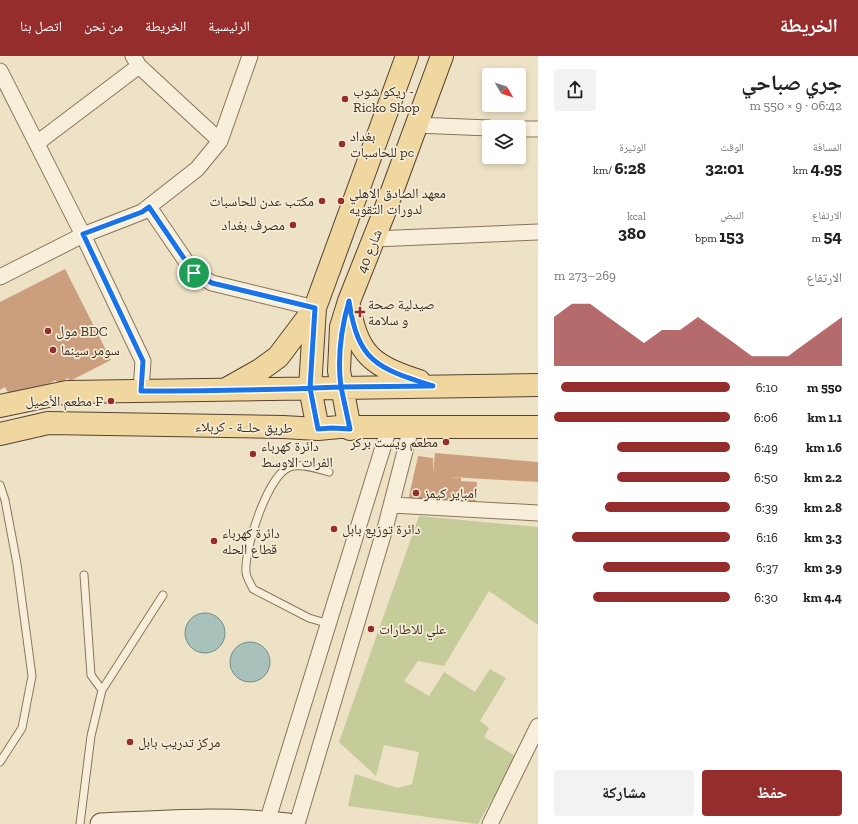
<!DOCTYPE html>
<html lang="ar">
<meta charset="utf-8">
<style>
:root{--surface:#fff;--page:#f2f2f2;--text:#222;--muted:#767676;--accent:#962d2d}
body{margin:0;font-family:"Zilla Slab","Noto Naskh Arabic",serif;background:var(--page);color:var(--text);direction:rtl;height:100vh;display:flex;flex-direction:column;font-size:15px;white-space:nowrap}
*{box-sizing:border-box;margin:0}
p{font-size:13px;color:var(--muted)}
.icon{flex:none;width:22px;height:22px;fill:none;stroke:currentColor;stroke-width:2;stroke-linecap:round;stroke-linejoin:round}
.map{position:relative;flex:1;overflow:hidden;direction:ltr}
.side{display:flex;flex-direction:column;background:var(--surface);width:320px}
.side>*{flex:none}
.needle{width:26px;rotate:129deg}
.buttons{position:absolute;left:482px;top:12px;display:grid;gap:8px}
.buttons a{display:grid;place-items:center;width:44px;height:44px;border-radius:4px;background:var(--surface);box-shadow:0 2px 6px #0003;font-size:20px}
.pin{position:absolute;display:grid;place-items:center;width:34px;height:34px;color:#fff;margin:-17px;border:2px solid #fff;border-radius:50%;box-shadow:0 1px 4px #0007}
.round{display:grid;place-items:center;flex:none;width:42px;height:42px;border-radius:4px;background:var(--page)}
.headline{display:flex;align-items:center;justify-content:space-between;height:68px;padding:0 16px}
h1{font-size:22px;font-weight:700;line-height:30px}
.metrics{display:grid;grid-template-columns:repeat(3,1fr);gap:6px;height:68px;padding:4px 16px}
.metrics div{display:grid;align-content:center}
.metrics b{font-size:17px;font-weight:700}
.metrics small{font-size:11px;font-weight:400}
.metrics p{font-size:11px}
.chart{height:112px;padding:8px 16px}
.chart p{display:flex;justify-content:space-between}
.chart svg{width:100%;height:72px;margin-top:4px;fill:var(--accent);opacity:.7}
.cta{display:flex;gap:8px;margin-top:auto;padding:8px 16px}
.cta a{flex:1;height:46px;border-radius:4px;background:var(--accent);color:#fff;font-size:16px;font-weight:700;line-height:46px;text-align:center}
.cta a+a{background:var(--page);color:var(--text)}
ul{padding:0 16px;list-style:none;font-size:13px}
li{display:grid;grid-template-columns:64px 48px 1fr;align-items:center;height:30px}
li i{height:10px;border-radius:5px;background:var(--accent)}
header{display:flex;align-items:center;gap:24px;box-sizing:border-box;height:56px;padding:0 20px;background:var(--accent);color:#fff}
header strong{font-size:19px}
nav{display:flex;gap:22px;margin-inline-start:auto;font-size:14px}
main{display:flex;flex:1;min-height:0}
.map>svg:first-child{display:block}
.green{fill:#c5cc9a}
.water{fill:#a8c1ba;stroke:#6e9088}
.building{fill:#cb9e7d}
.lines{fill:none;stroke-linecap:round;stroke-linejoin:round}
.lane-casing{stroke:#89745c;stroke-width:9}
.street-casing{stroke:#89745c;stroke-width:17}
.secondary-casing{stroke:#6a553f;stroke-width:23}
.primary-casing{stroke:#574230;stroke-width:24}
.lane{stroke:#f8efda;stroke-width:7}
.street{stroke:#f8efda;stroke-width:15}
.secondary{stroke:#f8efda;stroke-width:21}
.primary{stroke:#efd79f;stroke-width:22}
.route-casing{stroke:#fff;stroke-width:8}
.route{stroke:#1a73e8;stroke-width:5}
.poi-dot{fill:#962d2d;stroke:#f5ecd6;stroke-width:1.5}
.labels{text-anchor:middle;stroke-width:3.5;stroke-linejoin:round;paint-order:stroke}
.poi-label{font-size:14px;fill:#392c20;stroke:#f5ecd6;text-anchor:start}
.street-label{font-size:14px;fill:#392c20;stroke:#f5ecd6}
</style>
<header>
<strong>الخريطة</strong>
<nav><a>الرئيسية</a><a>الخريطة</a><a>من نحن</a><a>اتصل بنا</a></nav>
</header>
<main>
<section class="side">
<div class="headline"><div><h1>جري صباحي</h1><p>06:42 · 9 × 550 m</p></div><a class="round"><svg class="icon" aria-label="share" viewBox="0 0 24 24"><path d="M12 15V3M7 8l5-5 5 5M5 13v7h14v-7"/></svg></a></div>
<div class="metrics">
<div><p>المسافة</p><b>4.95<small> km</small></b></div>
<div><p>الوقت</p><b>32:01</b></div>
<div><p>الوتيرة</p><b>6:28<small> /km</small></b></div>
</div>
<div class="metrics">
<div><p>الارتفاع</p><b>54<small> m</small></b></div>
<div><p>النبض</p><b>153<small> bpm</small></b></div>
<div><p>kcal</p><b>380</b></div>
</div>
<div class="chart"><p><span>الارتفاع</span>269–273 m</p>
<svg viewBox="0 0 160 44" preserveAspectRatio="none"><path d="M0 44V14L10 6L20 6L30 14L40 22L50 30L60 22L70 22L80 14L90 22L100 30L110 38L120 38L130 38L140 30L150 22L160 14V44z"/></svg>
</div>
<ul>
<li><b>550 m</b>6:10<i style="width:96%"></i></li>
<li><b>1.1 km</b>6:06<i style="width:100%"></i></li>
<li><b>1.6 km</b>6:49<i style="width:64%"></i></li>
<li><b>2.2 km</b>6:50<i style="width:64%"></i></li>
<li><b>2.8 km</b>6:39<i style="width:71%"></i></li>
<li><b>3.3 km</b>6:16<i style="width:90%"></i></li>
<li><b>3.9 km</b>6:37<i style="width:72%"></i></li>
<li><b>4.4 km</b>6:30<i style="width:78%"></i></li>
</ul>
<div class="cta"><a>حفظ</a><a>مشاركة</a></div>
</section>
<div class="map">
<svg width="538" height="768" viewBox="0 0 538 768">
<rect width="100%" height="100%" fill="#ede2c6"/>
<path class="green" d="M419,460L538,471V569L489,535L444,610L418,605L404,625L429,640L444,616L475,636L490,613L506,622L480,665L489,672L484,681L517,701L478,768L348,750L355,718L398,732L412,728L419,696L384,689L376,720L339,686Z"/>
<path class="water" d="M185 577a20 20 0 1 1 40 0a20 20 0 1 1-40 0Z
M230 606a20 20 0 1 1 40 0a20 20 0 1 1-40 0Z"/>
<path class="building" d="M65,213L111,304L70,325L68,322L58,328L56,324L25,340L22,334L10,340L5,331L0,334V246Z
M435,397L538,406V426L450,421L461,422V425L477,426L475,452L408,445L418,400L433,402V417Z"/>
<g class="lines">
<g class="lane-casing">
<path id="lane" d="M0,429L5,444L17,508L32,620L22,672L0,706
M84,519L91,619L102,634
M329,568L309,562L253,533C251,528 246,521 246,516C244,493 268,418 290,411C301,407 318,413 329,416
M80,768L91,680L102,634L163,539"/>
</g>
<g class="street-casing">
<path id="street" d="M133,0L139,10L220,85
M0,15L83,179L143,305L141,335
M416,69L489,72
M519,73H538
M37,87L139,10
M149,151L194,217L212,227L315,252
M374,183L538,176
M0,221L83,179L142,156L197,113L220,85L250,0
M392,449L538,457
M267,766L389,372
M297,768L386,469L411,372
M490,768L538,670"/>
</g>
<g class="secondary-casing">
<path id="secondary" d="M101,768C162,765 226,761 288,768"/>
</g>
<g class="primary-casing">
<path id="primary" d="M349,250C357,299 373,310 419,325
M228,332L260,314L278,301L315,252
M0,350L67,336L538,329
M318,373L310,332L315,252L407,0
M350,373L339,315L341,271L349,245L384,157L442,0
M0,378L48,367L283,371L318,373L339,371H538"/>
</g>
<use href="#lane" class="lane"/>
<use href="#street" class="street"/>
<use href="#secondary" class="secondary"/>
<use href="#primary" class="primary"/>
</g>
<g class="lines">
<g class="route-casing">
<path id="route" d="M194,217L212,227L315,252L310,332L318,373L332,372L350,373L341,331L433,330C378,312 358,307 349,245C341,273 337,301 341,331C274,334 207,335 141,335L143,305L83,178L142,156L149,151L194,217"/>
</g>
<use href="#route" class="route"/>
</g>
<g class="poi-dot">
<circle cx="345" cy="43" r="4"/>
<circle cx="342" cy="88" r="4"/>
<circle cx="322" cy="145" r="4"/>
<circle cx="341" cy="145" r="4"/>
<circle cx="293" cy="169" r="4"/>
<path d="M358 250h4v4h4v4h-4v4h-4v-4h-4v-4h4z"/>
<circle cx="48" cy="275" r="4"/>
<circle cx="53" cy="294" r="4"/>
<circle cx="111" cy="345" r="4"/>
<circle cx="446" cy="386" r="4"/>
<circle cx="253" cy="398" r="4"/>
<circle cx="416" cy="437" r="4"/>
<circle cx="334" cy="473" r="4"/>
<circle cx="214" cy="485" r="4"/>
<circle cx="371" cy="573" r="4"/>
<circle cx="130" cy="686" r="4"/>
</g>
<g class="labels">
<g class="poi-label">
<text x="353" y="40">ريكو شوب -<tspan x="353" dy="16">Ricko Shop</tspan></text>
<text x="350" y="85">بغداد<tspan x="350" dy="16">للحاسبات pc</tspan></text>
<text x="349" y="142">معهد الصادق الاهلي<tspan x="349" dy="16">لدورات التقويه</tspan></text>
<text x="314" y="150" text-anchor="end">مكتب عدن للحاسبات</text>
<text x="285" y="174" text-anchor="end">مصرف بغداد</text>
<text x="368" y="253">صيدلية صحة<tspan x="368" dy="16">و سلامة</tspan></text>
<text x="56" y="280">مول BDC</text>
<text x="61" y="299">سومر سينما</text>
<text x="103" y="350" text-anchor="end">مطعم الأصيل F</text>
<text x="438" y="391" text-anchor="end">مطعم ويست بركر</text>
<text x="261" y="395">دائرة كهرباء<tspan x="261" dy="16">الفرات الاوسط</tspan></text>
<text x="424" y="442">امباير كيمز</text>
<text x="342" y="478">دائرة توزيع بابل</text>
<text x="222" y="482">دائرة كهرباء<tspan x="222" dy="16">قطاع الحله</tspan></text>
<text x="379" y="578">علي للاطارات</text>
<text x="138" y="691">مركز تدريب بابل</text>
</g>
<g class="street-label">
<text transform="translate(369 195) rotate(-68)" y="5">شارع 40</text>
<text transform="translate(244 371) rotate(1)" y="5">طريق حلــة - كربلاء</text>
</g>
</g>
</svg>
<div class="buttons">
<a><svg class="needle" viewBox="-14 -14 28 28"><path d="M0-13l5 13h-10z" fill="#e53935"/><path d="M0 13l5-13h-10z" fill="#767676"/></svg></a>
<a><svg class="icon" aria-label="layers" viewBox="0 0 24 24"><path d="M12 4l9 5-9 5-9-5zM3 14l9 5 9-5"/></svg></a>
</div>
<div class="pin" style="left:194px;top:217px;background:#1e9e55"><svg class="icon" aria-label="arrive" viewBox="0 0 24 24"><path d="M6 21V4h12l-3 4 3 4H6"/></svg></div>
</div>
</main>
